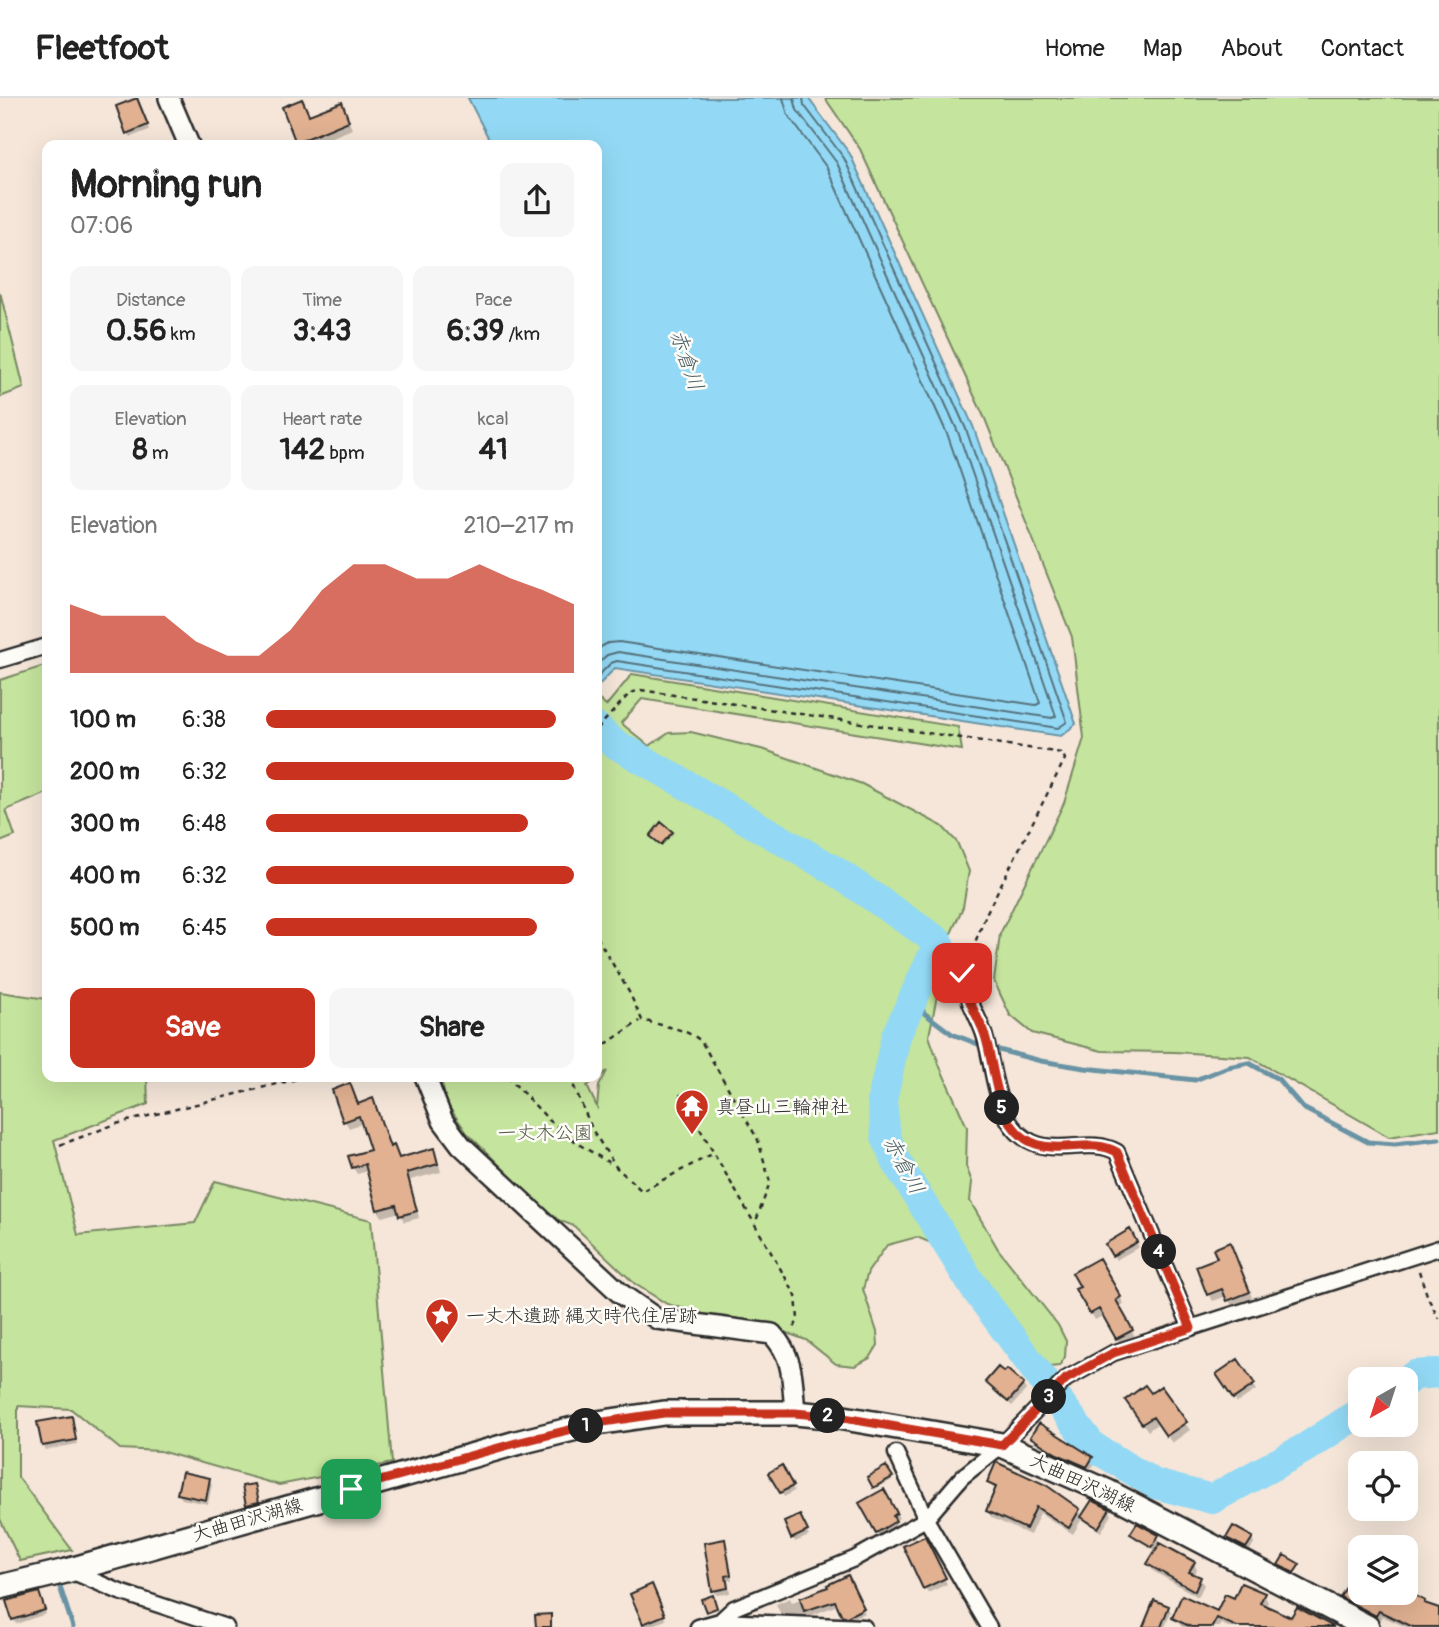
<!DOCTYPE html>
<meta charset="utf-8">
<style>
:root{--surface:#fff;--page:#f6f6f6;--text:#222;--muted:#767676;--line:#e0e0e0;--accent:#c8321e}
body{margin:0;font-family:Pangolin,"Klee One",sans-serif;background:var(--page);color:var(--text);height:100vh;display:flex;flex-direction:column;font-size:26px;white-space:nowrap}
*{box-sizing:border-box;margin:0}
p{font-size:23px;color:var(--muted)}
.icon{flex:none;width:38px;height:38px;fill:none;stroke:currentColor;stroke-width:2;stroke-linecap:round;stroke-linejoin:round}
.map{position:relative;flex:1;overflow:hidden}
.sheet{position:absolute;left:42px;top:42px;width:560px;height:942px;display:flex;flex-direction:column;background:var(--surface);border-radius:14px;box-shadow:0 7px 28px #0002}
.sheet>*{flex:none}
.needle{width:46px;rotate:219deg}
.buttons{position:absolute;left:1348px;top:1269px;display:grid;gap:14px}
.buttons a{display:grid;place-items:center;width:70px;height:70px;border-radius:14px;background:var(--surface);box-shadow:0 7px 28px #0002;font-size:35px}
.pin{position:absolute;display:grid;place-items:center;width:60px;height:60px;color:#fff;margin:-30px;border-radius:14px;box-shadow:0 4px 10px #0006}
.km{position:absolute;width:35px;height:35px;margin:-18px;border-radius:50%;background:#222;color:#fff;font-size:19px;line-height:35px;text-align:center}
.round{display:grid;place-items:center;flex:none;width:74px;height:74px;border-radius:14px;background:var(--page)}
.summary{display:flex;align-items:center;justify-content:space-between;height:119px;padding:0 28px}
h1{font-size:38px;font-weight:700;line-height:52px}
.figures{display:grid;grid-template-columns:repeat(3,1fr);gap:10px;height:119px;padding:7px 28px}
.figures div{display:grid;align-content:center;border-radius:14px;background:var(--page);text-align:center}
.figures b{font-size:30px;font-weight:700}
.figures small{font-size:19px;font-weight:400}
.figures p{font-size:19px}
.chart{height:196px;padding:14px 28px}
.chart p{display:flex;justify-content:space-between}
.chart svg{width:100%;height:126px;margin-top:7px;fill:var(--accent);opacity:.7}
.button{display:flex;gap:14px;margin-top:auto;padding:14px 28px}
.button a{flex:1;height:80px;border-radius:14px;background:var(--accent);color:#fff;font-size:28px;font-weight:700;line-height:80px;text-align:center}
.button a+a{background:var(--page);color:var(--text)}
ul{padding:0 28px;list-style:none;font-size:23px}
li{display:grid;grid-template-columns:112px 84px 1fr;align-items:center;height:52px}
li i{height:18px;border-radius:9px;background:var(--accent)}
header{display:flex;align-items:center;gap:42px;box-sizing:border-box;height:98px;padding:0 35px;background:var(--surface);border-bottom:2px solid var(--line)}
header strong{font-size:33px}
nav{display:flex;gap:38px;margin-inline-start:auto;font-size:24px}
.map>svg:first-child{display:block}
.green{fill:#c5e49d;stroke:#788864;stroke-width:2;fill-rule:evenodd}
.water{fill:#93d9f5;stroke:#6993a4;stroke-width:2}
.shadow{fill:#0003}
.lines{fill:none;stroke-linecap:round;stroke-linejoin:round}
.shore{stroke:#55717c;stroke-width:2}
.stream{stroke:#6993a4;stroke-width:5}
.river{stroke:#93d9f5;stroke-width:30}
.building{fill:#e1b192;stroke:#2b2b2b;stroke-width:2}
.street-casing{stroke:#2b2b2b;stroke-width:19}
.secondary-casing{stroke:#2b2b2b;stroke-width:24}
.primary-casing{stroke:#2b2b2b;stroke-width:28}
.path{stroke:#2b2b2b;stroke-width:2.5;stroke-dasharray:5 5;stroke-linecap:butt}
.street{stroke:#fdfcf7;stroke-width:14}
.secondary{stroke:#fdfcf7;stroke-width:19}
.primary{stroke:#fdfcf7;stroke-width:23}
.route-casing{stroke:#fff;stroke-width:14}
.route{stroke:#c8321e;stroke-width:9}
.labels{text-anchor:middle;stroke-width:5;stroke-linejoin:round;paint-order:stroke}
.poi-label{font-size:19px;fill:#2b2b2b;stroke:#fdfcf7;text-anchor:start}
.park-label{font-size:19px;fill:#525948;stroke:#fdfcf7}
.street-label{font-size:19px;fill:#2b2b2b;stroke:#fdfcf7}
.water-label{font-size:21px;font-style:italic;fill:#4a5f68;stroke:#fdfcf7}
</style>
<header>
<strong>Fleetfoot</strong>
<nav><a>Home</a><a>Map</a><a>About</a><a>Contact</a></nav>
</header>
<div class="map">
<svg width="1439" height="1529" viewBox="0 0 1439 1529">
<rect width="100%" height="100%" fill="#f5e6d9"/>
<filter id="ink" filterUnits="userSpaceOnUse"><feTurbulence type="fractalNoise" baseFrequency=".0143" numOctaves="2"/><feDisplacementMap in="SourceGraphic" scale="14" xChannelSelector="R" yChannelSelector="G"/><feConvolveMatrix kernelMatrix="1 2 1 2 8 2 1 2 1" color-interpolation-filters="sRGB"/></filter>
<g filter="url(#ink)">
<path class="green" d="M825,0H1439V1031L1389,1039L1250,959L1175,954L1102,953L1032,935L1010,917L994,883L1000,836L1064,705L1084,640L1072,539L985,321L860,51Z
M0,194L24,290L0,299Z
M47,567V695L6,712L15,738L0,744V582Z
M632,576L958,629L962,652L642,601L621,625L649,648L669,635L691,634L765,652L862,686L942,728L957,744L969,773L963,809L948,842L929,938L940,969L967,1029L966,1068L972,1084L970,1103L998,1151L1058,1227L1066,1243L1065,1259L1059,1268L1049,1269L1035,1259L986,1182L960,1157L917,1139L887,1147L868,1174L863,1191L877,1234L878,1247L870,1260L855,1268L836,1266L806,1242L754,1223L707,1217L667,1206L635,1186L574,1128L553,1120L467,1035L447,1006L440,978H597V600L606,608ZM607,973L599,988L597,1009L587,988Z
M0,894L47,901V978H147L148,1006L54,1042L78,1137L195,1125L215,1083L371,1122L392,1365L279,1387L160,1353L120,1351L71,1311L18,1308V1379L72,1452L20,1463L0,1421Z"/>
<path class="water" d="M468,0H808L850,56L973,328L1076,626L1061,638L615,570L597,589V47H492Z"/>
<path class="shadow" d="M139,7L149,32L131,39L128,35Z
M345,14L352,31L313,47H300L298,44L309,19Z
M260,42L263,47L273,43L275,47H245Z
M350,987L358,1008L373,1003L391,1051L394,1049L400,1062L433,1052L437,1059L441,1074L410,1082L419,1120L404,1124L400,1114L382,1119L378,1112L368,1073L357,1076L353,1069L372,1053L363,1025L349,1030L345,1023Z
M1130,1134L1139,1149L1116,1162L1107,1147Z
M1234,1154L1253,1202L1233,1210L1227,1198L1213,1203L1209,1196Z
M1099,1162L1124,1206L1118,1209L1135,1239L1121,1247L1104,1217L1095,1222L1078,1192L1082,1190Z
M1221,1282L1253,1287L1256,1292L1237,1305Z
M987,1284L1023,1287L1026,1292L1012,1308Z
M1151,1297L1185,1325L1190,1332L1172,1345L1158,1325L1148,1333L1131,1310Z
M71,1320L77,1346L46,1352L43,1347Z
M1032,1339L1092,1361L1095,1365L1090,1373L1062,1361L1035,1344Z
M781,1370L794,1393L784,1399L771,1376Z
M886,1371L892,1382L875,1391L869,1380Z
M209,1381L212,1386L208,1406L182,1401L179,1396Z
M989,1385L1079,1412L1083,1419L1109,1412L1112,1417L1101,1434L1086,1424L1083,1419L1073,1436L1040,1415L1030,1437L992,1420L987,1412L996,1393Z
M254,1387L260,1409L251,1411L245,1389Z
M884,1394L899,1420L894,1423L897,1429L880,1438L862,1406Z
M802,1424L809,1438L795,1444L793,1440Z
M1132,1436L1158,1439L1160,1444L1159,1446L1194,1465L1197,1472L1194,1478L1200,1481L1204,1487L1198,1499L1153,1473L1149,1466L1157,1453L1135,1441Z
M924,1440L947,1486L928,1495L906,1449Z
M1228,1440H1251L1254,1445L1249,1454L1231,1444Z
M724,1443L732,1482H728L730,1495L717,1497L714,1492Z
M1405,1465L1410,1472L1405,1479Z
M847,1479L865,1515L846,1522L838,1507L802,1521L783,1520L780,1515L776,1506L790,1500L792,1504L831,1490Z
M653,1493L666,1522L647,1529L632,1497Z
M1360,1494H1404L1439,1510V1529H1406L1382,1518L1379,1523L1345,1505L1342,1499Z
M1264,1497L1268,1504L1265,1509L1292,1521L1330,1529H1228L1221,1526L1219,1529H1182L1174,1520L1218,1515L1235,1503Z
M41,1501L46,1516L16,1526L13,1521Z
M1168,1509L1171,1514L1165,1529H1146Z"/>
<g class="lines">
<path class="shore" d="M597,551L608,545L619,544L1036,607L1040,605L948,338L827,70L788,17L783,0
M597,566L607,557L618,554L1052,620L1056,618L958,334L837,65L797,12L794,0
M597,579L611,565L617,563L1058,630L1067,624L966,331L844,60L804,7L803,0"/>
<path class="stream" d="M915,893L924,915L952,936L983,948
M995,951L1041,963L1085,970L1195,982L1228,969L1249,965L1278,981L1303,1010L1368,1044L1395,1046L1439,1041
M60,1489L73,1529"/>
<path class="river" d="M597,630L612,644L832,771L939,844L896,938L882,1003L886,1039L896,1063L973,1188L1092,1348L1155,1386L1212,1401L1305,1350L1360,1314
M1405,1284L1415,1277L1439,1275"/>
</g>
<path class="building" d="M137,0L148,27L126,36L116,8Z
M302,1L309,17L342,4L349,23L296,45L282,9Z
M661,724L673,734L661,747L650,738Z
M350,985L358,1006L373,1000L390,1049L394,1047L399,1060L434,1050L438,1066L407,1075L417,1113L399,1118L396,1107L377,1112L365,1066L352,1070L348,1058L370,1052L359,1018L343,1024L332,992Z
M1130,1131L1137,1144L1112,1158L1105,1146Z
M1230,1144L1250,1194L1227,1203L1222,1191L1207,1197L1196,1168L1217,1160L1213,1151Z
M1099,1160L1121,1199L1116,1202L1133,1232L1116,1241L1099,1211L1090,1216L1075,1191L1080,1189L1072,1175Z
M1238,1261L1255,1286L1233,1301L1216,1276Z
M998,1269L1004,1274L1007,1271L1024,1286L1008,1304L985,1284Z
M1145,1287L1151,1295L1161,1288L1187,1324L1166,1338L1153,1319L1142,1326L1125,1302Z
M72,1318L76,1342L42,1348L37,1324Z
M1039,1325L1093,1359L1087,1369L1057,1356L1030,1339Z
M996,1364L1046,1387L1080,1411L1069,1430L1036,1409L1026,1431L986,1413L996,1389L987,1385Z
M782,1367L793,1388L780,1395L768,1375Z
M886,1368L893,1379L873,1390L867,1379Z
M182,1374L210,1380L206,1402L177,1396Z
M255,1386L259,1404L246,1407L242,1388Z
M884,1391L897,1415L893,1418L896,1423L876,1435L859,1405Z
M1092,1402L1110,1411L1098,1430L1081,1419Z
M800,1417L808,1433L791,1441L784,1424Z
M1137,1425L1159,1437L1152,1449L1130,1436Z
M1233,1428L1253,1439L1246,1450L1226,1440Z
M925,1438L946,1480L923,1491L903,1448Z
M725,1441L731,1477L726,1478L728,1490L712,1493L704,1445Z
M1160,1445L1195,1464L1189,1474L1201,1479L1195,1493L1147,1466Z
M1284,1457L1300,1466L1294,1475L1278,1467Z
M1360,1466V1494H1409L1425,1503L1424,1505L1439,1510V1529H1413L1379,1513L1376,1518L1340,1499Z
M848,1477L864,1510L847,1519L842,1518L835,1503L804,1513L800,1500L828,1489L827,1487Z
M1241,1485L1265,1495L1260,1505L1291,1519L1297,1509L1334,1529H1237L1217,1520L1212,1529H1191L1172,1520L1182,1497L1217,1513L1225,1496L1234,1500Z
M652,1486L665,1517L643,1526L630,1496Z
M39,1494L45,1512L12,1522L6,1503Z
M713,1497L717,1510L706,1514L701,1501Z
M1154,1502L1169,1508L1161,1529H1143Z
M551,1516V1529H536L535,1517Z"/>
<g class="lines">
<g class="street-casing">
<path id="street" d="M0,562L47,548
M970,903C975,916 983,929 986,943C996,981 997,1039 1044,1048C1068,1053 1095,1041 1117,1054L1191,1230
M896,1355L926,1421L989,1529
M71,1473L120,1494L226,1529
M720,1523L734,1510L854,1461L926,1421L962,1379L1002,1347L1066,1281L1113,1255L1439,1150
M698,1529L720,1523L864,1529"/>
</g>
<g class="secondary-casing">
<path id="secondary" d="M169,0L189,47
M425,978L443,1023L461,1047L621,1196L657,1221L772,1236C795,1260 792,1284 795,1315"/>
</g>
<g class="primary-casing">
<path id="primary" d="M0,1489L70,1472L516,1345L597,1325L664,1315H795L838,1319L1002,1347L1106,1393L1367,1529"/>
</g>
<path class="path" d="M597,631L630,595L641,592L1062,655L1065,661L987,814L963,875L967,890
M597,839L629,894L642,922C662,928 685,930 701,943L758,1042L770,1084L755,1126
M597,952L640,923
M507,978L549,1022L580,1047L613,1067
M577,978L574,989L593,1033L616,1069L642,1093L714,1055
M680,996L796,1198L798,1221L793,1233
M60,1047L116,1026L309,978
M1419,1173L1428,1200L1439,1221"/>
<use href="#street" class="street"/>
<use href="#secondary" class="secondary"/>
<use href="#primary" class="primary"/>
</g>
</g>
<g class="lines" filter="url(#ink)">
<g class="route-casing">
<path id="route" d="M351,1391L516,1345L597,1325L664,1315H795L838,1319L1002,1347L1066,1281L1113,1255L1191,1230L1117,1054C1095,1041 1068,1053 1043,1048C996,1038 997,979 986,941C983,929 976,918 971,906C967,896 965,886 962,875"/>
</g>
<use href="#route" class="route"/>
</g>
<defs>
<g id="temple-pin" transform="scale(1.75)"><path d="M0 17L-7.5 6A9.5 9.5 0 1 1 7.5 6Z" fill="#c8321e" stroke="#fdfcf7"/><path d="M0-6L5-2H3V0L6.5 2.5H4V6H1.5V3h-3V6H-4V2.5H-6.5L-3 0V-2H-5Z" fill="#fff"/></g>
<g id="sight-pin" transform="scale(1.75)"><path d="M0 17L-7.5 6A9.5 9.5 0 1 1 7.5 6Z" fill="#c8321e" stroke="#fdfcf7"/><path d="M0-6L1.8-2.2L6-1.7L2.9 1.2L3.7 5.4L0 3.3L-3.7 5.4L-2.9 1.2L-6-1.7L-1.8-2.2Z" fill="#fff"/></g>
</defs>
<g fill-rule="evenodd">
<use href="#temple-pin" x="692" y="1008"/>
<use href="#sight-pin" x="442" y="1217"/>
</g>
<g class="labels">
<g class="poi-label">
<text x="716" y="1015">真昼山三輪神社</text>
<text x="466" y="1224">一丈木遺跡 縄文時代住居跡</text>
</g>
<g class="park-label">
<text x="545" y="1041">一丈木公園</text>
</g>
<g class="street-label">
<text transform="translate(1083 1384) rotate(25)" y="7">大曲田沢湖線</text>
<text transform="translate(247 1421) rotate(-16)" y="7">大曲田沢湖線</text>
</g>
<g class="water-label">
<text transform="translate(687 262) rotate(71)" y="7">赤倉川</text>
<text transform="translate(904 1067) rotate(62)" y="7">赤倉川</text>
</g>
</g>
</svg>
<div class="buttons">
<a><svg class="needle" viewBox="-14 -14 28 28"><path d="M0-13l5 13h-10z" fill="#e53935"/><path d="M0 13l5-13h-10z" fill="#767676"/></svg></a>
<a><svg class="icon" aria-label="locate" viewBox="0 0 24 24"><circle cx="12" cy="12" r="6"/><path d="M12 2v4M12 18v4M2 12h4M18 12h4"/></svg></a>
<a><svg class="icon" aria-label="layers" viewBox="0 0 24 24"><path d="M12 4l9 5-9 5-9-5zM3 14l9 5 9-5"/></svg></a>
</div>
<div class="pin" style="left:351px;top:1391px;background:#1e9e55"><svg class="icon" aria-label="arrive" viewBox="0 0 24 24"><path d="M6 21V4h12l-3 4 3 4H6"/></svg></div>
<div class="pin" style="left:962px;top:875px;background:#d93025"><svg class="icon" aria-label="check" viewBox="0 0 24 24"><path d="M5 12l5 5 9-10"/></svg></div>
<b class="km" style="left:586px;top:1328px">1</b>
<b class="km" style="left:828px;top:1318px">2</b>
<b class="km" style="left:1049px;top:1299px">3</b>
<b class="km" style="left:1159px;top:1154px">4</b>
<b class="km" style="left:1002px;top:1010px">5</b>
<section class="sheet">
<div class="summary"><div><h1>Morning run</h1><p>07:06</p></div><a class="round"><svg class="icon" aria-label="share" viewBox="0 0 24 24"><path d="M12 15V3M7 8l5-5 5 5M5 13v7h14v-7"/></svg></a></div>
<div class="figures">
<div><p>Distance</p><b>0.56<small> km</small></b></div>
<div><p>Time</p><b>3:43</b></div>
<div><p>Pace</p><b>6:39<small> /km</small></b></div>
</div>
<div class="figures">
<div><p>Elevation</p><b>8<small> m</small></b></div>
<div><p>Heart rate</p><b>142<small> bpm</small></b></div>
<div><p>kcal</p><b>41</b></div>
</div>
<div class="chart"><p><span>Elevation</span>210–217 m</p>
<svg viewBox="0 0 160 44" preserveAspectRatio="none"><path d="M0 44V20L10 24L20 24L30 24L40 33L50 38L60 38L70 29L80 15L90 6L100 6L110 11L120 11L130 6L140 11L150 15L160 20V44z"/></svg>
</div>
<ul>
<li><b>100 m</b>6:38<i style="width:94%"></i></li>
<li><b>200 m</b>6:32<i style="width:100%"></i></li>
<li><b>300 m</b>6:48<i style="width:85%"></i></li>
<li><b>400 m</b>6:32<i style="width:100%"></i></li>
<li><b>500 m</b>6:45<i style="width:88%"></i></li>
</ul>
<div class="button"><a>Save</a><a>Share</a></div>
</section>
</div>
